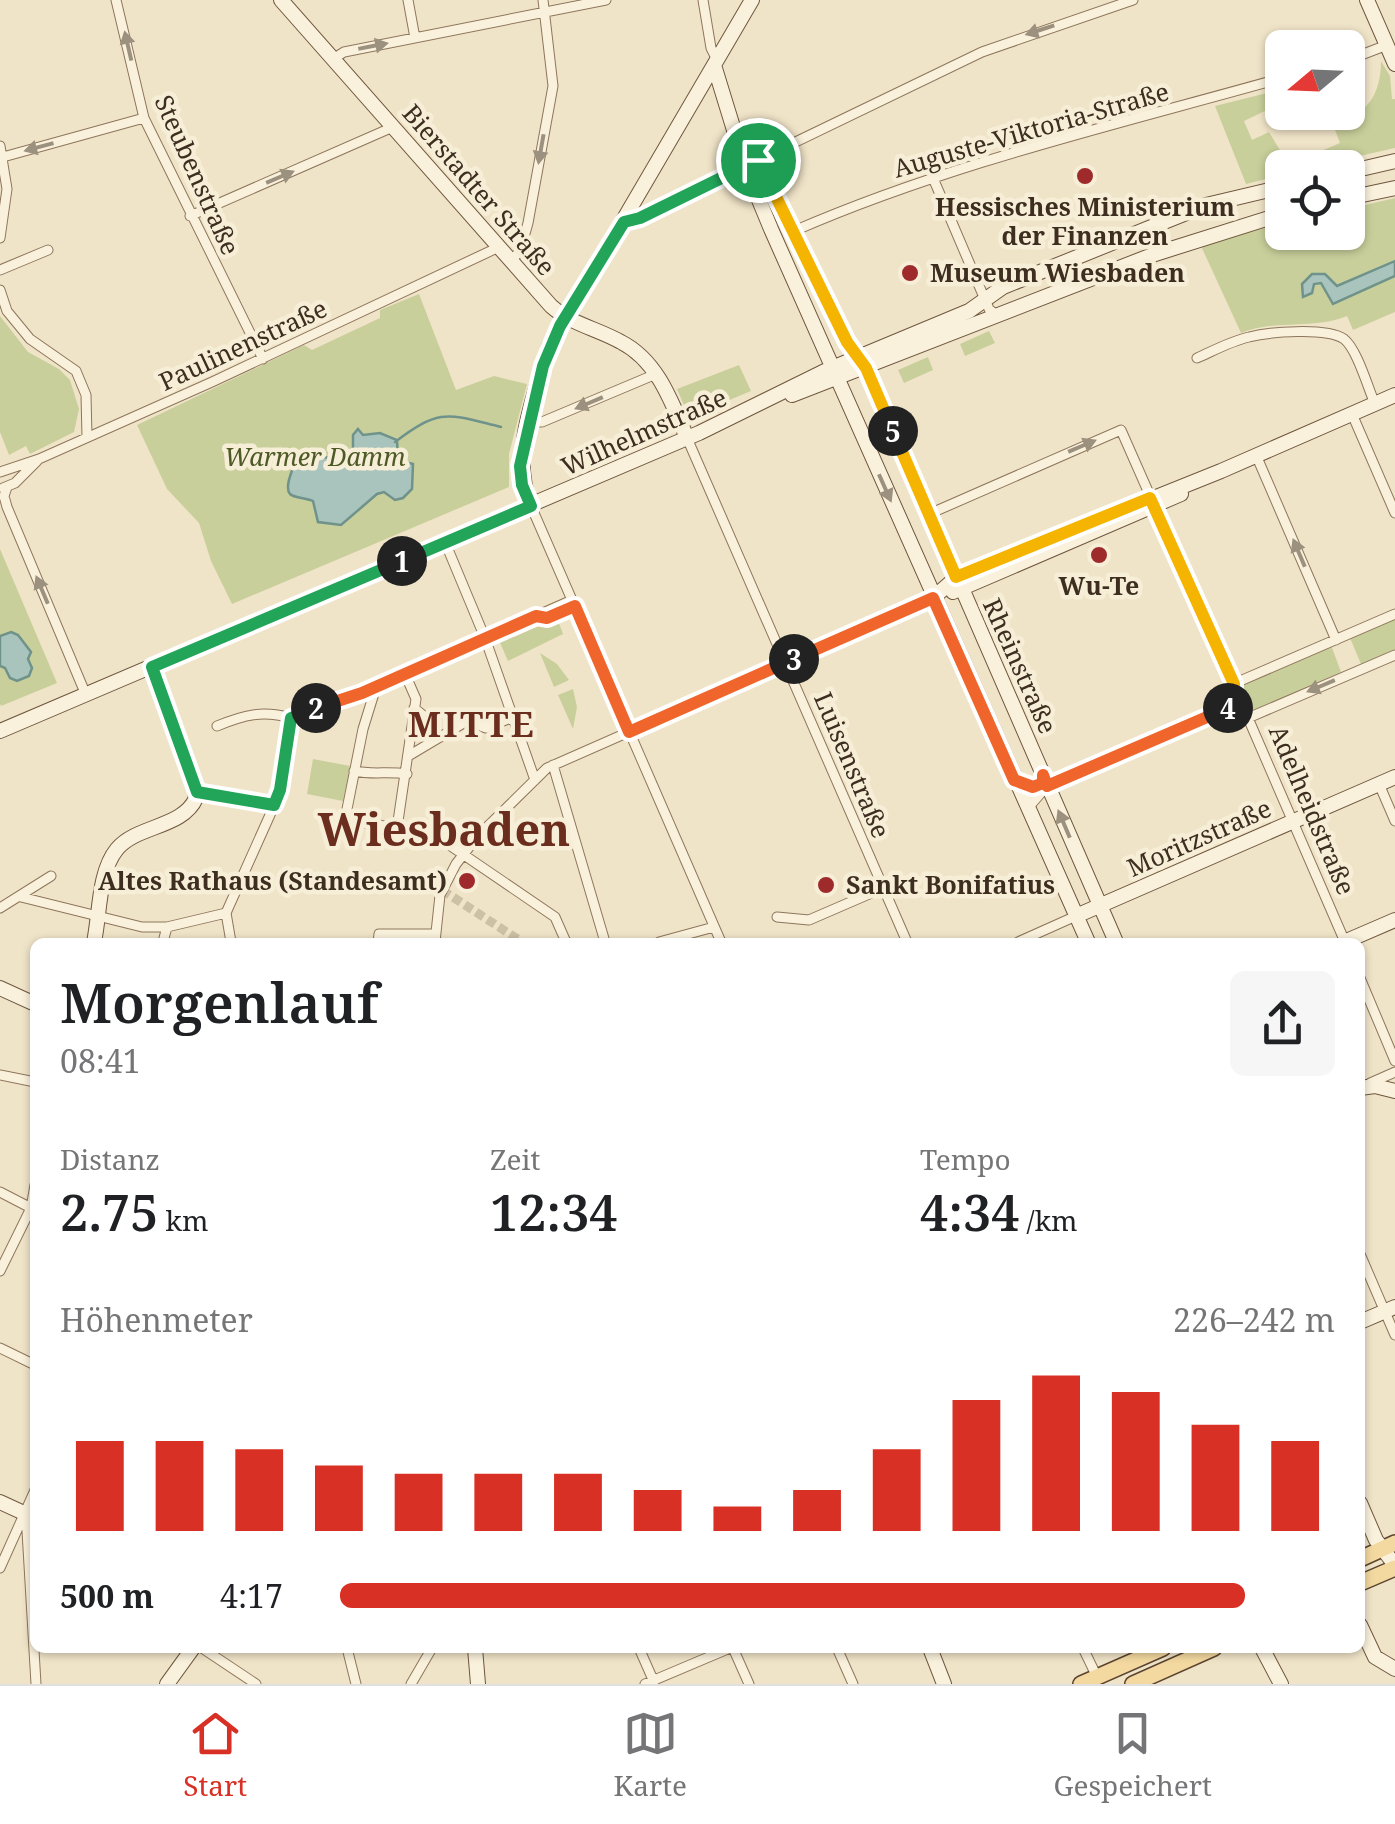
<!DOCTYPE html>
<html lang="de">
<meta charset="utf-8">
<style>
:root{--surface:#fff;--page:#f6f6f6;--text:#202124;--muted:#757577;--line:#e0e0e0;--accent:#d93025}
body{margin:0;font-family:"Noto Serif",serif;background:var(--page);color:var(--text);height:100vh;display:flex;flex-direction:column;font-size:38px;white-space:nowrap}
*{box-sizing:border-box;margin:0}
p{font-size:32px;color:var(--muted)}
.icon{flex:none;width:55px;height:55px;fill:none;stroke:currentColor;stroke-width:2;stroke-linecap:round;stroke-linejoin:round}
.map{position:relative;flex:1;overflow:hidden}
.side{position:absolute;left:30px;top:938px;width:1335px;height:715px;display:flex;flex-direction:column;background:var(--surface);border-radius:15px;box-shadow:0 2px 8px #0004}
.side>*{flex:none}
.needle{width:65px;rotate:251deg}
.tools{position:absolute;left:1265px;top:30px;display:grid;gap:20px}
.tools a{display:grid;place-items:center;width:100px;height:100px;border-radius:15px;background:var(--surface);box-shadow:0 2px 8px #0004;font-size:50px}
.pin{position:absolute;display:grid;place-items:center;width:85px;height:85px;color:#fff;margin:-42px;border:5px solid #fff;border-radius:50%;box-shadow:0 2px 10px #0007}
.km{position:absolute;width:50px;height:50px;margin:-25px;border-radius:50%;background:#222;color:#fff;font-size:28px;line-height:50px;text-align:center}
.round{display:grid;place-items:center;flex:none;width:105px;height:105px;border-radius:15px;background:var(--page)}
.summary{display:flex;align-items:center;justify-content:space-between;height:170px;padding:0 30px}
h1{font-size:55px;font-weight:600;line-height:75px}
.stats{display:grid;grid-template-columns:repeat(3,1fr);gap:15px;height:170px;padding:10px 30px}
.stats div{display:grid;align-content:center}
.stats b{font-size:50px;font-weight:600}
.stats small{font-size:28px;font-weight:400}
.stats p{font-size:28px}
.chart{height:280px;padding:20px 30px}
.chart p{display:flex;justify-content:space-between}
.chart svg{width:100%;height:180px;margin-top:10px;stroke:var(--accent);stroke-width:6}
ul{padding:0 30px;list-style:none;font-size:32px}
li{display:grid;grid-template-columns:160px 120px 1fr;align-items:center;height:75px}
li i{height:25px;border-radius:12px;background:var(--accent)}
.tab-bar{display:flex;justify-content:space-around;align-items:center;height:140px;border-top:2px solid var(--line);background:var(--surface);font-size:28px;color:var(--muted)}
.tab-bar a{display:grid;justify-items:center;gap:5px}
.tab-bar .selected{color:var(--accent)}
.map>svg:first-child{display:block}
.green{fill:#c9cf9b}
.water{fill:#a9c4bc;stroke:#6f938a;stroke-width:2.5}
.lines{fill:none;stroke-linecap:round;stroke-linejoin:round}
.stream{stroke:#6f938a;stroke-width:2.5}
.street-tunnel{stroke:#ccc0a6;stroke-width:9;stroke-dasharray:9 4.5;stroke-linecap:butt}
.street-casing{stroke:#8d765c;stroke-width:11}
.secondary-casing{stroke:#6f573f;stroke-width:16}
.primary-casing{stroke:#5b4430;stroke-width:18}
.street{stroke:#faf1dc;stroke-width:9}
.secondary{stroke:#faf1dc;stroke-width:14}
.primary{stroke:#f3d9a0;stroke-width:15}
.oneway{fill:#9c907e}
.split-1-casing{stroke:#fff;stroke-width:20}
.split-2-casing{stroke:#fff;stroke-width:20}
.split-3-casing{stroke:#fff;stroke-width:20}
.split-4-casing{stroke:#fff;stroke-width:20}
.split-5-casing{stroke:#fff;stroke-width:20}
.split-6-casing{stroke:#fff;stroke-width:20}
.split-1{stroke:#22a559;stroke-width:12}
.split-2{stroke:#22a559;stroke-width:12}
.split-3{stroke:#f0652b;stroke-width:12}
.split-4{stroke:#f0652b;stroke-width:12}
.split-5{stroke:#f5b400;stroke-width:12}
.split-6{stroke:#f5b400;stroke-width:12}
.poi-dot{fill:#9e2a2b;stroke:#f7eed8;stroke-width:4}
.labels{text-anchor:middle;stroke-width:9;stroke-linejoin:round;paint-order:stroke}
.street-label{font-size:25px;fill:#3d2e20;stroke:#f7eed8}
.poi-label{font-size:25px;font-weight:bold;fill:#3d2e20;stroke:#f7eed8}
.park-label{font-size:25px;font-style:italic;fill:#4d5a26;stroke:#f7eed8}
.district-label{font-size:35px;font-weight:bold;letter-spacing:2.5px;fill:#6b2e1e;stroke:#f7eed8}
.town-label{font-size:45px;font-weight:bold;fill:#6b2e1e;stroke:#f7eed8}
</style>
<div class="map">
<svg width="1395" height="1684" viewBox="0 0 1395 1684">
<rect width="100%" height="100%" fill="#f0e4c8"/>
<path class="green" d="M1381,61L1390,76L1392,99H1395V148L1311,167L1282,168V175L1246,184L1215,106L1267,93L1271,103L1267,104L1269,109L1244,121L1252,140L1269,132L1289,165L1340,143L1332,122C1367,117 1381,94 1381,61Z
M1395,198V312L1353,330L1347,316C1313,330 1274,319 1241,333L1201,246L1282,223V232H1348V209Z
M419,294L456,390L494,376L527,384L509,454V487L232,604L211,561L199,523L167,489L137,425L304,345L312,350L380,318V310Z
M0,316L28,352L59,369L70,380L79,409L74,432L30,454L26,446L9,455L0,432Z
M989,331L995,343L965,356L960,344Z
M928,357L933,370L904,383L898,370Z
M739,365L751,391L689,417L677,389Z
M0,549L57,683L1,706L0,704Z
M557,618L563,634L508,661L498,638L511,631L514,637Z
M1395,619V650L1361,664L1350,638Z
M1331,645L1341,672L1252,711L1237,704L1241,683Z
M540,653L557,664L569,680L554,687Z
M573,689L577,707L573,729L558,695Z
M313,759L350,766L343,801L307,794Z"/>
<path class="water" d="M1395,261V276L1333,304L1321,283L1314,284L1312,293L1303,297L1302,284L1312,274H1325L1337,286Z
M358,429L363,435L380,433L397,440L398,460L413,464L412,489L403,498L395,500L384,492L377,494L341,525L318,522L313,501C307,498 294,498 290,494C283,486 296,463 298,454L321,458L349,455L353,450V435Z
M11,632L18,635L31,652L28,659L32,668L29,676L17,681L10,678L5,668L0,666V636Z"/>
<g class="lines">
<path class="stream" d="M395,442C441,407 448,414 501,427"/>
<path class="street-tunnel" d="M442,890L522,942"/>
<g class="street-casing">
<path id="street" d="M116,0L144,118L263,359
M408,0L415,38
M703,0L711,48L717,60
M333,59L344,52L606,0
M1348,60L1387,45
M0,146L7,189L0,238
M3,157L144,118
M933,178L989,309L996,315
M190,216L393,127
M624,222L640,217L982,52L1133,0
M794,231C950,163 1119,124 1282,78
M511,261L520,251L528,223L553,86L543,0
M0,270L48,250
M0,290L7,311L30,339L76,371L86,395L87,437
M1197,358C1213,351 1231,341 1249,337C1269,332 1326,327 1344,339C1357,349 1368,388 1375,404
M1352,414L1395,513
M528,422H542L656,374
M687,438L907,942
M1256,455L1336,640
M0,472L39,459L212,382L499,247
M7,487L4,496L7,507L86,695
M3,488L15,483L37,461
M531,506L721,942
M929,514L1121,430L1233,684L1234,696L1229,707
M445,542L485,638L535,780
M537,615L547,618L575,606
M1233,684L1395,614
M1229,707L1248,718L1345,942
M414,708L424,716L435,739
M291,718L301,711L362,693L572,600
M1248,718L1395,655
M217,726C244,715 262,710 291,718
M410,755L467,721L486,728L513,717
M553,765L605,942
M354,771C373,775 387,771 407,774
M1379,784L1395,821
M197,792L274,805
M1028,808L1047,786L1229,707
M345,819L363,729L376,687
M354,821L408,830L445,842L555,917L566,942
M397,828L416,699L405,674
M21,897L142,927H167L226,913
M0,908L51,876
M777,917L809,920L883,888
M163,942L167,927
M231,942L226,913L278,797L291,718
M378,942L379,934H435
M435,942L440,895L456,864L477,837L547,768L933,598
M659,942L714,927
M1018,942L1076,916
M1360,978L1395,1061
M0,1075L35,1082
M1370,1083L1395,1072
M0,1192L31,1208
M1360,1254L1395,1335
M0,1271L31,1208L35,1185
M0,1348L35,1365
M26,1514L36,1684
M0,1568L35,1490
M202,1648L256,1684
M347,1648L356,1684
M639,1648L654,1682
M733,1648L749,1684
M837,1648L853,1684
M1083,1648L1097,1677
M411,1684L432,1648
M645,1684L730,1648"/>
</g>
<g class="secondary-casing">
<path id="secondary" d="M281,0L551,306C571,324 598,329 621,342C658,361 672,403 687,438
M1367,0L1395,64
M714,65L745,166L771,229L1088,942
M741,142L764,169L847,342L866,368L1116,942
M1348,172L1395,161
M1348,198L1395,188
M792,395L1155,254L1282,214
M531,506C510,455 533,398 549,347L752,0
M953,592L1181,494
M933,598L957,577L1221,471L1395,395
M0,731L699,433L825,371L969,311L1003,287L1206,205L1282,187
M1014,781L1036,787L1043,783V775
M1076,916L1395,777
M94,942C100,915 98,872 117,849C137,825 183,828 196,798L195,785L152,667
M1344,942L1395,920
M0,988L35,1004
M1360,1088L1375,1086L1395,1091
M1360,1322L1395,1307
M0,1502L26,1514H35
M1360,1503L1376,1540L1395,1565
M1360,1625L1375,1657L1395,1669
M475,1648L478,1684
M930,1648L944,1684
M1262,1648L1281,1684
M167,1684L193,1648"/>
</g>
<g class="primary-casing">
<path id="primary" d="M1360,1559L1395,1543
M1360,1583L1395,1568
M1081,1684L1163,1648
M1133,1684L1214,1648"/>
</g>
<use href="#street" class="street"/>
<use href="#secondary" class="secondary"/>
<use href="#primary" class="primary"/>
</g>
<defs><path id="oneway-solid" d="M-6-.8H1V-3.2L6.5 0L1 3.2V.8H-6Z" transform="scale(2.5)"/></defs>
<g class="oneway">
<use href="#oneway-solid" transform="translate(1040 30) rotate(162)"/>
<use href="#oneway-solid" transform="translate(128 46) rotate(-103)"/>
<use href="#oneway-solid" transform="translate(373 46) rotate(-11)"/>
<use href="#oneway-solid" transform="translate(39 147) rotate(165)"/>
<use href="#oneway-solid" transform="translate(541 149) rotate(100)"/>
<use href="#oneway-solid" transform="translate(280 177) rotate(-23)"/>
<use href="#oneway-solid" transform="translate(589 403) rotate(157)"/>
<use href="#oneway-solid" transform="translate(1082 446) rotate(-23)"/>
<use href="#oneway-solid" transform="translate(885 488) rotate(66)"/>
<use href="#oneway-solid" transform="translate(1299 553) rotate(-113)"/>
<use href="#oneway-solid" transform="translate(42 590) rotate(-113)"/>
<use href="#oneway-solid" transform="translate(1321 686) rotate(157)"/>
<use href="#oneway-solid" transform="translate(1064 824) rotate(-113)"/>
</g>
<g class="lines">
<g class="split-1-casing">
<path id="split-1" d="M402,561L531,506L522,485L520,466L543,366L560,326L624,222L640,218L758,160"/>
</g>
<g class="split-2-casing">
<path id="split-2" d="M316,708L291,718L280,790L274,805L197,792L152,667L402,561"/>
</g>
<g class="split-3-casing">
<path id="split-3" d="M316,708L362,693L536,616L547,618L575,606L629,732L794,659"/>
</g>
<g class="split-4-casing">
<path id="split-4" d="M794,659L933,598L1014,780L1033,787L1043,783V775L1047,786L1228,708"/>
</g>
<g class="split-5-casing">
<path id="split-5" d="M893,431L956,577L1150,498L1234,684L1233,702L1228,708"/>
</g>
<g class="split-6-casing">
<path id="split-6" d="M758,160L847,342L866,368L893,431"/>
</g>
<use href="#split-1" class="split-1"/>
<use href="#split-2" class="split-2"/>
<use href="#split-3" class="split-3"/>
<use href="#split-4" class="split-4"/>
<use href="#split-5" class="split-5"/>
<use href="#split-6" class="split-6"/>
</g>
<g class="poi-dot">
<circle cx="1085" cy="176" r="10"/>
<circle cx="910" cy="273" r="10"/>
<circle cx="1099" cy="555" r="10"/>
<circle cx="467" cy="881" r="10"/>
<circle cx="826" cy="885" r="10"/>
</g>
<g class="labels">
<g class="street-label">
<text transform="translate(1031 130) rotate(-16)" y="9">Auguste-Viktoria-Straße</text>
<text transform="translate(197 175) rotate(66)" y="9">Steubenstraße</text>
<text transform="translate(479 190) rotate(49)" y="9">Bierstadter Straße</text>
<text transform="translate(243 345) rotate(-25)" y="9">Paulinenstraße</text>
<text transform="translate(644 432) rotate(-24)" y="9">Wilhelmstraße</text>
<text transform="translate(1020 666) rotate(66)" y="9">Rheinstraße</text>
<text transform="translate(852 765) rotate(67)" y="9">Luisenstraße</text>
<text transform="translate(1312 810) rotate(67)" y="9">Adelheidstraße</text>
<text transform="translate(1199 838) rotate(-24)" y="9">Moritzstraße</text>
</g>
<g class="poi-label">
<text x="1085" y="216">Hessisches Ministerium<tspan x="1085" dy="29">der Finanzen</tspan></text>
<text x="930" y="282" text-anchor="start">Museum Wiesbaden</text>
<text x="1099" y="595">Wu-Te</text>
<text x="447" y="890" text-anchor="end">Altes Rathaus (Standesamt)</text>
<text x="846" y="894" text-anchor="start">Sankt Bonifatius</text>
</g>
<g class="park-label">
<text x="315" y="466">Warmer Damm</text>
</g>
<g class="district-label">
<text x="472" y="737">MITTE</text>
</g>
<g class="town-label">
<text x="444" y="846">Wiesbaden</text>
</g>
</g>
</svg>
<div class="tools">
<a><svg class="needle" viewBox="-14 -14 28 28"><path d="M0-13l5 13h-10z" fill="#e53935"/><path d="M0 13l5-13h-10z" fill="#757577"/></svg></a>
<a><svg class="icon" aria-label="locate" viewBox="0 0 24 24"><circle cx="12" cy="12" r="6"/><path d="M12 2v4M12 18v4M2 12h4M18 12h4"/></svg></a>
</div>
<div class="pin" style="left:758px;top:160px;background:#1e9e55"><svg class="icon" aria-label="arrive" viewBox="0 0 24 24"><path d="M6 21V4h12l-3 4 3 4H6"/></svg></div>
<b class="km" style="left:402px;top:561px">1</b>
<b class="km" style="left:316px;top:708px">2</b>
<b class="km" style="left:794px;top:659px">3</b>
<b class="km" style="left:1228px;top:708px">4</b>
<b class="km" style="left:893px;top:431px">5</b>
<section class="side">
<div class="summary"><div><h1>Morgenlauf</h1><p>08:41</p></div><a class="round"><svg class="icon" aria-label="share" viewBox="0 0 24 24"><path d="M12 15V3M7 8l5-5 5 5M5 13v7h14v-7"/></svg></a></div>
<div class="stats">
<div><p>Distanz</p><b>2.75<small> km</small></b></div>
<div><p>Zeit</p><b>12:34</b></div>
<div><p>Tempo</p><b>4:34<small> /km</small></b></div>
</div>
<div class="chart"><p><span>Höhenmeter</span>226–242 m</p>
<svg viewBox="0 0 160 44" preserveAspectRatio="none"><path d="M5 44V22M15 44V22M25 44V24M35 44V28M45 44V30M55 44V30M65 44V30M75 44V34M85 44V38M95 44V34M105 44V24M115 44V12M125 44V6M135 44V10M145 44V18M155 44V22"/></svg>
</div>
<ul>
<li><b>500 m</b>4:17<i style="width:91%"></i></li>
</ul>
</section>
</div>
<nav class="tab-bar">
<a class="selected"><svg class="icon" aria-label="home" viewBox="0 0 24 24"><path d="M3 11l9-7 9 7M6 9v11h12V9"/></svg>Start</a>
<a><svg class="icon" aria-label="map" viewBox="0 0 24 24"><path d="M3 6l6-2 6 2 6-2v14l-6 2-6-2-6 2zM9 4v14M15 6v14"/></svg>Karte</a>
<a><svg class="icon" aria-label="saved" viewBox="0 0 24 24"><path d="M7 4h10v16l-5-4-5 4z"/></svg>Gespeichert</a>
</nav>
